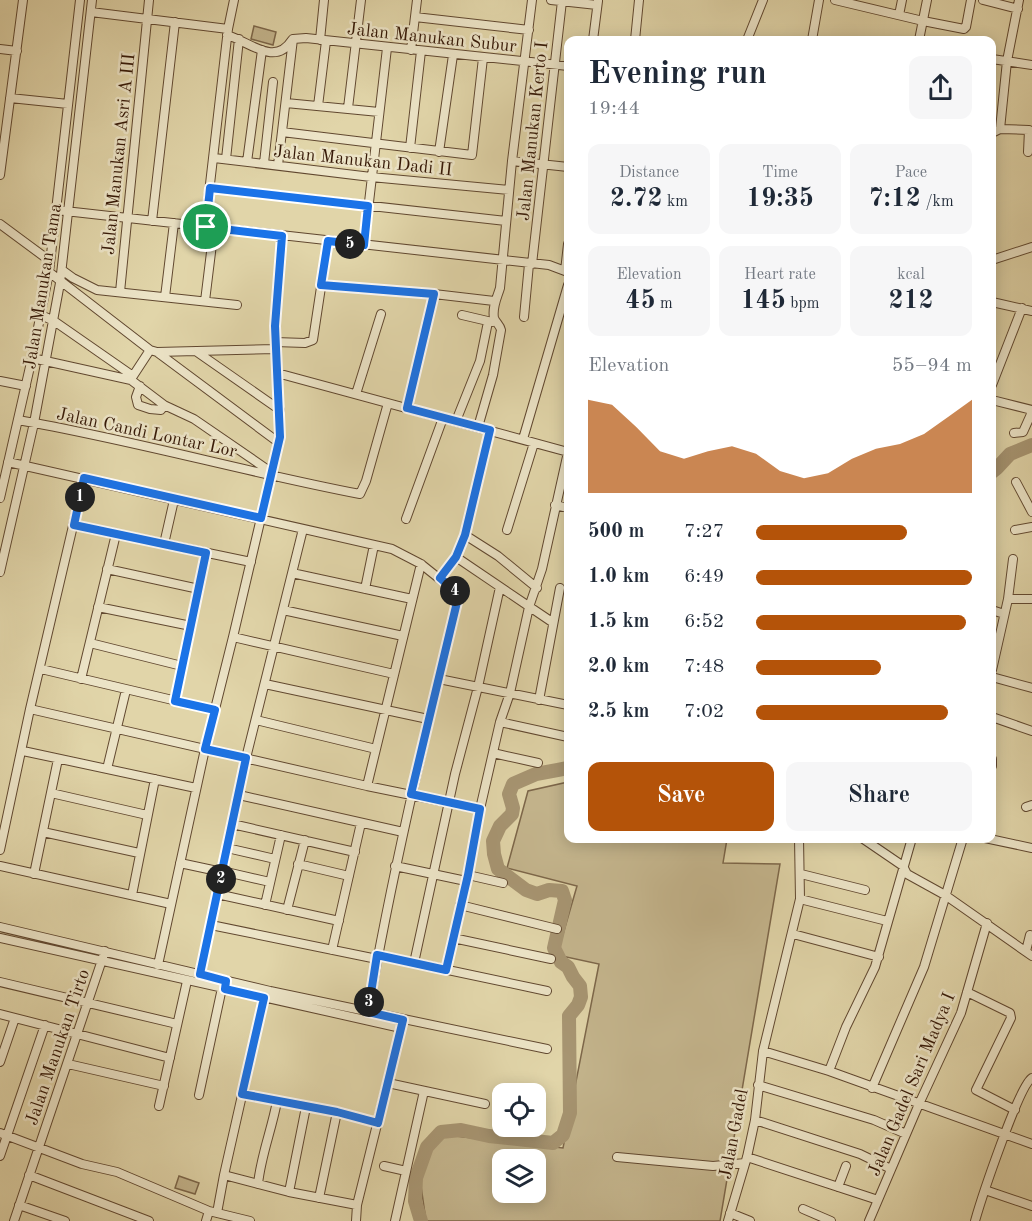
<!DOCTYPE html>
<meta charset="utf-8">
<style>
:root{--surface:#fff;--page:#f6f6f7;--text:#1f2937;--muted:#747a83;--accent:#b45309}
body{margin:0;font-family:"Old Standard TT",serif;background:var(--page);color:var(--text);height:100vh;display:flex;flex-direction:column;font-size:22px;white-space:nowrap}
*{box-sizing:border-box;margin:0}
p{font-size:20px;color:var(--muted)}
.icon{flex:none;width:33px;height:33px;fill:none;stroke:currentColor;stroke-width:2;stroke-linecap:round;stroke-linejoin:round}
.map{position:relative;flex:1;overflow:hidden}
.side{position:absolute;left:564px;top:36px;width:432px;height:807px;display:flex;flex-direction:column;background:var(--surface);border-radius:12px;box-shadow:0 3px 15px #0003}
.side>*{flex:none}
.buttons{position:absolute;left:492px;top:1083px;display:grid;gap:12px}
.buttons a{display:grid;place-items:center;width:54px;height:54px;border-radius:12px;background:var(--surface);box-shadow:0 3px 15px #0003;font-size:30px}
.pin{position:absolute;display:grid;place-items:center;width:51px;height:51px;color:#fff;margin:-26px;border:3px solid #fff;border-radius:50%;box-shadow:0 2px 6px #0007}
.km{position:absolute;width:30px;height:30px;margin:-15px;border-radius:50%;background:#222;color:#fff;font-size:16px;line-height:30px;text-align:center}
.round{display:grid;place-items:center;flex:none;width:63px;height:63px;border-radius:12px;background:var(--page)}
.head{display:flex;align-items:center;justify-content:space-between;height:102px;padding:0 24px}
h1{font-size:33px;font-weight:700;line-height:45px}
.figures{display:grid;grid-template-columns:repeat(3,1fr);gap:9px;height:102px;padding:6px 24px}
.figures div{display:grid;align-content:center;border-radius:12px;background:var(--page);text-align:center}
.figures b{font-size:26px;font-weight:700}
.figures small{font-size:16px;font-weight:400}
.figures p{font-size:16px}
.chart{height:168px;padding:12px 24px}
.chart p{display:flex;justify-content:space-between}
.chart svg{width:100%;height:108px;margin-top:6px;fill:var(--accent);opacity:.7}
.cta{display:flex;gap:12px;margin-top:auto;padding:12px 24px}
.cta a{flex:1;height:69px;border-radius:12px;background:var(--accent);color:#fff;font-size:24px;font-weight:700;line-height:69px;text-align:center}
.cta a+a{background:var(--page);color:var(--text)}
ul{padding:0 24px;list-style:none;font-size:20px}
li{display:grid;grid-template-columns:96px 72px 1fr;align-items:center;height:45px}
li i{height:15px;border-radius:8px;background:var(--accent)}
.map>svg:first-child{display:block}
.green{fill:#c4b58d;stroke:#7d674a;stroke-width:1.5;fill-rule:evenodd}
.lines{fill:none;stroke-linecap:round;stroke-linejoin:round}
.river{stroke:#a79572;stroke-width:14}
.minor-casing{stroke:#614830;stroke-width:10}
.minor{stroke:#ece4c7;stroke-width:8}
.route-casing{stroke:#fff;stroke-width:12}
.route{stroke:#1a73e8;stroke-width:8}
.labels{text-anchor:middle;stroke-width:5;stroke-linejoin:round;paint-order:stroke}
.street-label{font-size:18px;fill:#361907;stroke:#ece4c7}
</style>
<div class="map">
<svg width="1032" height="1221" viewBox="0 0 1032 1221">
<rect width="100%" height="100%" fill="#e1d5a9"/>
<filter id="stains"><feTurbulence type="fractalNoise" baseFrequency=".00333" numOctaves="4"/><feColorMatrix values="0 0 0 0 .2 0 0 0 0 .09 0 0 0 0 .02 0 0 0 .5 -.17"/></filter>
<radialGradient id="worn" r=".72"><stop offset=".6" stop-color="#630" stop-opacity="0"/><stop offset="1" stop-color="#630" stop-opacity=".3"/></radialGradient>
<path class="green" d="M254,26L276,32L273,45L251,39Z
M568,782V838L727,839L723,863L780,864L720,1221H426L417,1158L446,1135L563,1148L599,964L557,955L577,886L507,868L528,791ZM502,1160H536V1192H502Z
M179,1176L199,1183L195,1194L175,1188Z"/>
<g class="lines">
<path class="river" d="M992,472L997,468L1010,454L1032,445
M421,1221L415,1201L416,1178L427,1147L441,1132L461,1130L489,1136L553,1143L563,1135L570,1113L569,1016L578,1005L581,997L580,986L573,977L568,967L561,962L554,948L565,900L562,891L549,890L537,894L526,890L498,869L494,854L493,841L500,826L512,814L513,808L509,794L513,784L536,774L568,768"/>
<g class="minor-casing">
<path id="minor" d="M551,0L597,5
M835,0L923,21L964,29L966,27L971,0
M983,0L1018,9
M91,12L228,29
M899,15L902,0
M415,17L529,30
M227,35C250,42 275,67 292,40
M293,39L306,38L568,66
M320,40L324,0
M593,40L598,1
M635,40L639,0
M747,40L763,0
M812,40L819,0
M919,40L927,0
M0,49L17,51
M411,50L417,0
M992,59L1032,65
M10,98L68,104
M286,103L379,112
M318,106L326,41
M348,108L361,0
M1000,129L1007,61L1019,0
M282,132L472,155L483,58
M992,133L1000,129L1029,130L1028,152
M410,148L421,51
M439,152L453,55
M214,158L371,177L509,190
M226,159L239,39
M512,161L568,167
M247,162L262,50
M264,163L273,82
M278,165L293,39
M0,175L23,0
M210,188L506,221
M56,210L549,265L565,271
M152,221L175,22
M0,224L50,261
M205,227L228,29L234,0
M364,245L387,48
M992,260L1032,247
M532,264L562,1
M62,270L73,278L97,290L237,305
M565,271L568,244
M49,272L150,350L157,352L278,442
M321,285L434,294L494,301
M120,292L149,0
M165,297L174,223
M205,301L214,228
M992,302L1032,311
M41,315L54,321L133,376
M462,315L492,322
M524,317L529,264
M275,342L305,343L313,340L328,241
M157,352L275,349
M197,352L280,410
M32,358L131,380L164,405L161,410L150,409L138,405L136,397L140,386
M277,373L568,452
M131,379L150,350
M0,381L26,386
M992,385L1022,308
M356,394L381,314
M992,400L1032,410
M164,405L194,419L271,472
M407,408L434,294
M18,420C133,440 245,472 360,494L366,481L388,403
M456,421L480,361L488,322
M478,427L493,375L501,330C500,325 496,323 494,318C492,307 497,298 500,288L512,161L532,0
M1014,433L1023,432L1032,412
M523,439L568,285
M8,462L392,549L421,564L456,592L458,598C425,736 392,873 368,1012
M1016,482L1032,512
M0,498L32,358L49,272L80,0
M555,505L568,508
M406,519L443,418
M74,525L251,562
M507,530L534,443
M1015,530L1032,527
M465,535L498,556L537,588
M164,544L174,500
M456,557L552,622
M107,569L199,589
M0,572L34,423L60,283L92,0
M292,573L412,599
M440,578L456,557L465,535L490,430
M365,589L374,545
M1008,599H1032
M98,607L191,626
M283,610L403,636
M992,610L1004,614
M233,637L394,674
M90,643L182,666
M41,669L215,710
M992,670L1008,599L1013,559
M992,677L1032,688
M81,679L116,534
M439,679L568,705
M265,684L428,719
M539,700L560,588
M175,701L206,553
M30,709L367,786L480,809
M992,717L1032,731
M256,720L376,749
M500,722L568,737
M23,751L196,788
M493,753L538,763
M992,759V766
M107,769L126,690
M367,786L421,564
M51,793L147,815
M239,795L403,832
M1026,807L1032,805
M232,824L355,852
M43,832L139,853
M862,838L903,866L907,874L945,895L1032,956
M985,838L1032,848
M227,848L275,859
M0,850L30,709L84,479
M180,863L222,872
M298,864L349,876
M0,866L171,904
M395,866L466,881
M222,871L270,882
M34,874L58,759
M801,874L865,890
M468,875L503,883
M217,894L339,921
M132,895L155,779
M800,899L887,921
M265,905L281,835
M460,905L557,929
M287,910L305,840
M211,925L377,959
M0,927L270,991L547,1049
M793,934L879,957
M0,938L401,1028
M453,938L551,959
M332,950L361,823
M1026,951L1030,935
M377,955L547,991
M414,963L455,774L478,687L500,587
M158,965L205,749L233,637L280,437L275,326L282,236
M446,970L468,875L480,809L500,722L510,693L529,607L542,569L568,452
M200,974L246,758L303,529
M0,982L177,1024
M967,992L1010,1013L1011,1018L976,1090L1015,1110
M0,1014L170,1058
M763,1051L829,1071L1032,1144
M0,1062L15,1018
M68,1064L164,1086
M829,1071L846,1027L875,967L912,838
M388,1083L485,1104
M758,1085L874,1120L906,1134
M872,1088L924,967L963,838
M242,1094L337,1112L378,1123
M199,1095L222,988
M159,1106L187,981
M755,1120L860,1154L891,1169
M0,1133L82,1164L117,1172L209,1211L250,1221
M0,1156L45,1025
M617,1157L713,1166L745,1163
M747,1157L878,1200
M384,1166L406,1171
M29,1175L149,1221
M224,1175L289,1192L357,1205
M258,1184C261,1155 272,1129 277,1101
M838,1187L846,1166
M985,1190L1032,1206
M289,1192L306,1107
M319,1198L337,1112
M19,1205L65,1221
M803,1209L831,1221
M217,1213L224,1175L264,998
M730,1213L750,1221
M14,1221L105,951
M206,1221L209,1211
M356,1221L357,1205L402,1024
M395,1221L424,1091
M728,1221L747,1157L755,1120L763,1051L800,899L799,838
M869,1221L919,1104L961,1013L987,923
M975,1221C981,1200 1019,1085 1032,1078"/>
</g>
<use href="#minor" class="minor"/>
</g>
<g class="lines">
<g class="route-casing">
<path id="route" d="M210,188L368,206L364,245L328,241L321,285L434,294L407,408L490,430L465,535L456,557L440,578L456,592L458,598L411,794L480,809L468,875L446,970L377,955L368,1012L403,1020L378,1123L337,1112L242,1094L264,998L225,989L226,981L200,974L246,758L205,749L215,710L175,701L206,553L74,525L84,478L261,518L280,437L275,326L282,236L206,227Z"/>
</g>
<use href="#route" class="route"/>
</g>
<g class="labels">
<g class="street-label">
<text transform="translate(432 37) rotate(6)" y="6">Jalan Manukan Subur</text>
<text transform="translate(532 131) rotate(-84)" y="6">Jalan Manukan Kerto I</text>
<text transform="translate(118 154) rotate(-84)" y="6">Jalan Manukan Asri A III</text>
<text transform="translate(363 160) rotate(6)" y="6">Jalan Manukan Dadi II</text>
<text transform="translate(42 286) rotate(-81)" y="6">Jalan Manukan Tama</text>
<text transform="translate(147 432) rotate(12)" y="6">Jalan Candi Lontar Lor</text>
<text transform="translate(57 1047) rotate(-71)" y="6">Jalan Manukan Tirto</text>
<text transform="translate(911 1084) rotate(-67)" y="6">Jalan Gadel Sari Madya I</text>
<text transform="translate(733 1134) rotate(-79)" y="6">Jalan Gadel</text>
</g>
</g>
<rect width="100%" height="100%" filter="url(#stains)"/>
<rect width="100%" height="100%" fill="url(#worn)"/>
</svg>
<div class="buttons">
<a><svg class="icon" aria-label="locate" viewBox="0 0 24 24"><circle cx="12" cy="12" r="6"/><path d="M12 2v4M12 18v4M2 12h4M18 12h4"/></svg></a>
<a><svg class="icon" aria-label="layers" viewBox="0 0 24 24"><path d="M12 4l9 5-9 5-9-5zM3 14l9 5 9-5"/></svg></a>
</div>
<div class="pin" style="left:206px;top:227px;background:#1e9e55"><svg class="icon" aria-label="arrive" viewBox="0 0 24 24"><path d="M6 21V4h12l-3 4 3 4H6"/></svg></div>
<b class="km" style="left:80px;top:497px">1</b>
<b class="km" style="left:221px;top:879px">2</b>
<b class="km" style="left:369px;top:1002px">3</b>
<b class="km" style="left:455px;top:591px">4</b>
<b class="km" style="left:350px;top:244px">5</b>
<section class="side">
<div class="head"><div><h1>Evening run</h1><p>19:44</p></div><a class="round"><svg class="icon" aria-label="share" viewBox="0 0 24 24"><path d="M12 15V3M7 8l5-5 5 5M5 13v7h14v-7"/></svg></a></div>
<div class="figures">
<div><p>Distance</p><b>2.72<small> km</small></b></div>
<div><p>Time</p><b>19:35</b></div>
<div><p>Pace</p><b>7:12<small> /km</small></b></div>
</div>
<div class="figures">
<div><p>Elevation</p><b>45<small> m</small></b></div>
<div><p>Heart rate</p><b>145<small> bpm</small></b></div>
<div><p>kcal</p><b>212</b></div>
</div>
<div class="chart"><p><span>Elevation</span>55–94 m</p>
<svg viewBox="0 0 160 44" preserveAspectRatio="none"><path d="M0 44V6L10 8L20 17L30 27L40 30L50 27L60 25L70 28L80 35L90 38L100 36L110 30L120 26L130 24L140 20L150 13L160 6V44z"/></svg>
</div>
<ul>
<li><b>500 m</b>7:27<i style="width:70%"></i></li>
<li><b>1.0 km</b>6:49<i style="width:100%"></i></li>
<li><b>1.5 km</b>6:52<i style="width:97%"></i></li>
<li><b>2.0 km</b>7:48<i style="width:58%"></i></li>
<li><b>2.5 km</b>7:02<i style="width:89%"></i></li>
</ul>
<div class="cta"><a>Save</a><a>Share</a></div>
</section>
</div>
